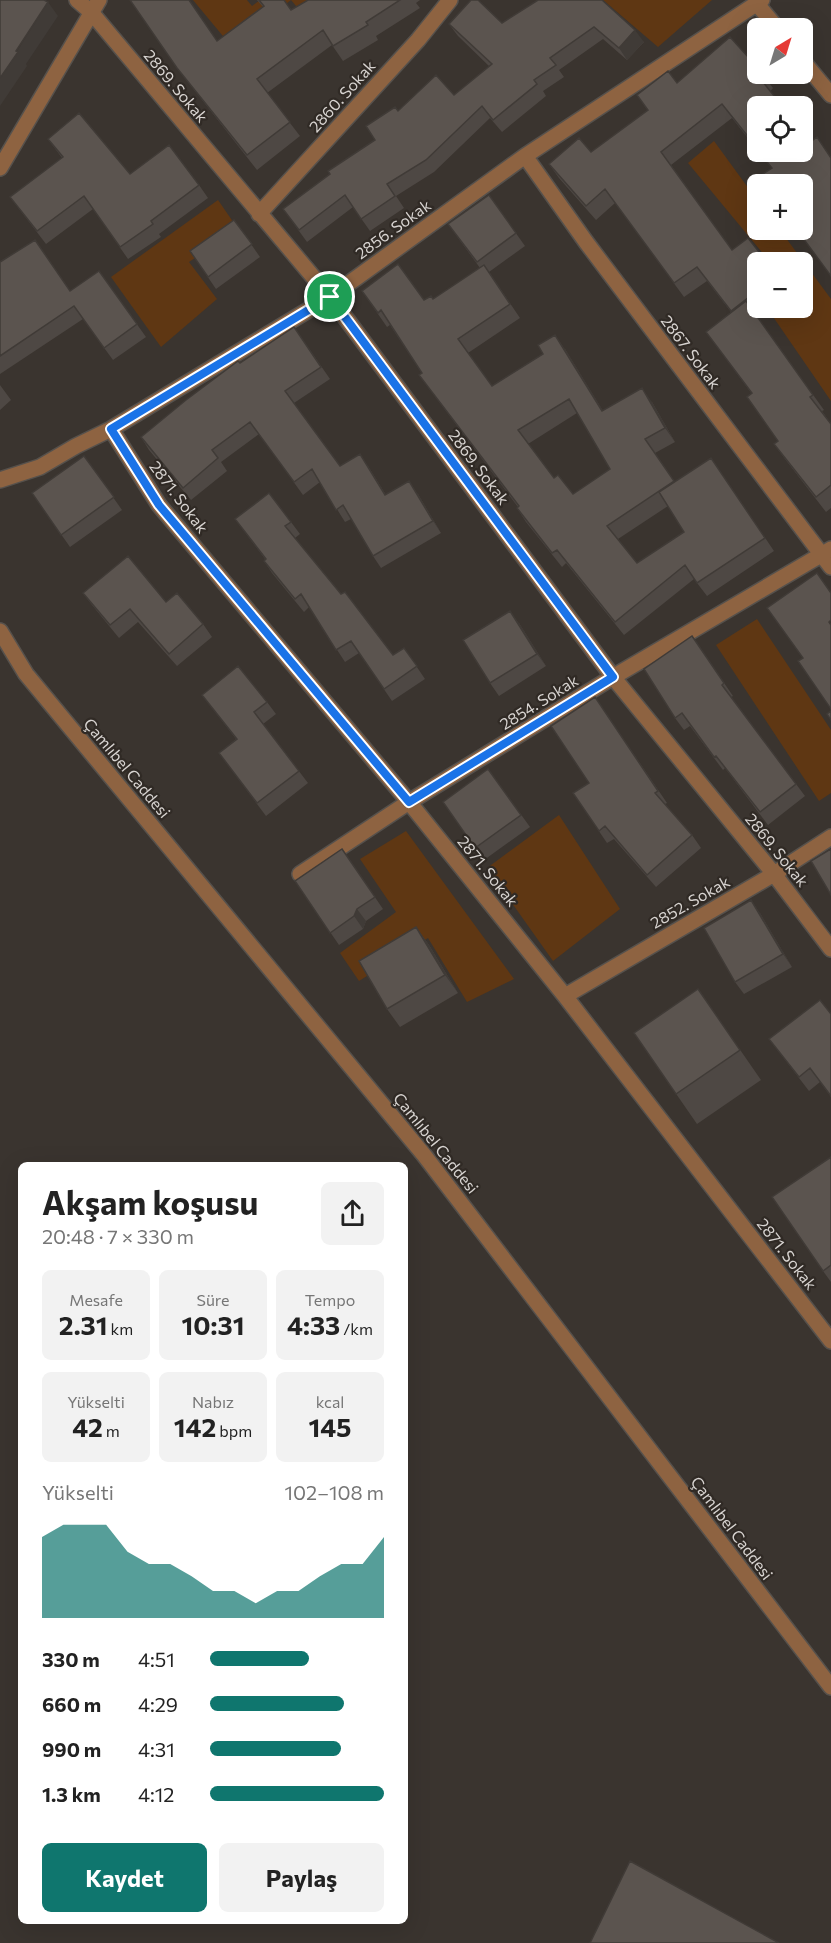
<!DOCTYPE html>
<html lang="tr">
<meta charset="utf-8">
<style>
:root{--surface:#fff;--page:#f2f2f2;--text:#222;--muted:#767676;--accent:#0f766e}
body{margin:0;font-family:Commissioner,sans-serif;background:var(--page);color:var(--text);height:100vh;display:flex;flex-direction:column;font-size:22px;white-space:nowrap}
*{box-sizing:border-box;margin:0}
p{font-size:20px;color:var(--muted)}
.icon{flex:none;width:33px;height:33px;fill:none;stroke:currentColor;stroke-width:2;stroke-linecap:round;stroke-linejoin:round}
.map{position:relative;flex:1;overflow:hidden}
.details{position:absolute;left:18px;top:1162px;width:390px;height:762px;display:flex;flex-direction:column;background:var(--surface);border-radius:9px;box-shadow:0 6px 24px #0002}
.details>*{flex:none}
.needle{width:39px;rotate:38deg}
.buttons{position:absolute;left:747px;top:18px;display:grid;gap:12px}
.buttons a{display:grid;place-items:center;width:66px;height:66px;border-radius:9px;background:var(--surface);box-shadow:0 6px 24px #0002;font-size:30px}
.pin{position:absolute;display:grid;place-items:center;width:51px;height:51px;color:#fff;margin:-26px;border:3px solid #fff;border-radius:50%;box-shadow:0 2px 6px #0007}
.round{display:grid;place-items:center;flex:none;width:63px;height:63px;border-radius:9px;background:var(--page)}
.head{display:flex;align-items:center;justify-content:space-between;height:102px;padding:0 24px}
h1{font-size:33px;font-weight:700;line-height:45px}
.stats{display:grid;grid-template-columns:repeat(3,1fr);gap:9px;height:102px;padding:6px 24px}
.stats div{display:grid;align-content:center;border-radius:9px;background:var(--page);text-align:center}
.stats b{font-size:26px;font-weight:700}
.stats small{font-size:16px;font-weight:400}
.stats p{font-size:16px}
.chart{height:168px;padding:12px 24px}
.chart p{display:flex;justify-content:space-between}
.chart svg{width:100%;height:108px;margin-top:6px;fill:var(--accent);opacity:.7}
.button{display:flex;gap:12px;margin-top:auto;padding:12px 24px}
.button a{flex:1;height:69px;border-radius:9px;background:var(--accent);color:#fff;font-size:24px;font-weight:700;line-height:69px;text-align:center}
.button a+a{background:var(--page);color:var(--text)}
ul{padding:0 24px;list-style:none;font-size:20px}
li{display:grid;grid-template-columns:96px 72px 1fr;align-items:center;height:45px}
li i{height:15px;border-radius:8px;background:var(--accent)}
.map>svg:first-child{display:block}
.green{fill:#5f3713}
.lines{fill:none;stroke-linecap:round;stroke-linejoin:round}
.minor-casing{stroke:#56514c;stroke-width:18}
.minor{stroke:#8e6341;stroke-width:15}
.wall{fill:#4e4844;fill-rule:evenodd}
.shaded-wall{fill:#403b37}
.building{fill:#5b544f;stroke:#403b37;stroke-width:1.5;fill-rule:evenodd}
.route-casing{stroke:#fff;stroke-width:12}
.route{stroke:#1a73e8;stroke-width:8}
.labels{text-anchor:middle;stroke-width:4.5;stroke-linejoin:round;paint-order:stroke}
.street-label{font-size:16px;fill:#d8d4d1;stroke:#302a25}
</style>
<div class="map">
<svg width="831" height="1943" viewBox="0 0 831 1943">
<rect width="100%" height="100%" fill="#3a342f"/>
<path class="green" d="M193,0H247L252,6L260,0H318L302,13L291,0L232,47Z
M603,0H712L658,47Z
M714,141L757,200L758,230H780L831,299V401L767,308H802V262H770L688,163Z
M218,200L238,229L189,262L217,299L161,347L111,277Z
M757,619L831,730V793L819,801L716,645Z
M559,815L620,909L553,961L487,868Z
M406,831L514,979L467,1002L428,938L359,981L340,953L396,912L360,859Z"/>
<g class="lines">
<g class="minor-casing">
<path id="minor" d="M77,0L91,12L330,297L613,677L774,874L831,949
M757,4L777,28
M802,60L831,95
M525,156L586,242L831,567
M0,168L99,0
M259,214L418,40L450,0
M111,429L159,505L409,802L565,996L831,1341
M0,480L40,467L76,446L111,429L330,297L525,156L762,0
M0,631L26,674L424,1155L831,1687
M300,874L409,802L613,677L831,549
M565,996L774,874L831,837"/>
</g>
<use href="#minor" class="minor"/>
</g>
<path class="wall" d="M130,0L217,41L263,7L257,0H284L291,10L308,0H420L416,3L420,8L376,36L378,40L343,61L332,45L267,93L300,136L257,170L188,82Z
M538,0L644,42L627,60L603,39L559,70L564,77L543,91L546,96L502,132L490,118L434,172L396,196L404,208L370,231L353,207L307,242L283,209L375,140L398,111L454,95L489,66L458,36L449,24L502,23Z
M762,74L773,88L758,106V151L732,118L671,165L732,250L758,262V308H763L755,314L824,410L822,411L831,424V508L826,512L785,459L774,444L778,441L752,394L706,332L731,312L707,281L684,297L615,203L596,220L559,178L549,164L591,152L648,111L637,95L677,83Z
M48,139L130,174L199,185L208,198L159,234L161,237L128,259L93,209L46,244L10,197L62,158Z
M489,195L525,246L489,272L520,318L468,353L492,386L565,349L603,411L652,402L675,442L655,453L675,482L711,458L774,551L707,596L694,579L624,635L566,563L562,567L526,522L517,508L518,507L419,375L422,373L390,325L387,327L362,291L424,300L433,299L480,268L448,224ZM577,413L610,469L573,494L554,478L528,444ZM668,506L684,532L637,563L618,539Z
M234,220L260,257L216,289L190,251Z
M0,262L71,291L99,271L146,337L113,360L83,319L0,374Z
M294,327L330,379L294,403L340,466H368L386,495L418,494L441,533L381,568L373,556L351,519L345,522L320,482L303,495L259,434L221,462L227,471L191,500L149,450L141,437L240,363Z
M0,385L11,400L0,410Z
M84,456L122,510L70,547L32,493Z
M235,519L291,522L300,534L295,538L341,594L393,655L404,648L425,679L392,701L359,653L345,662L309,607L304,612L272,573L264,561L265,559Z
M83,593L166,602L203,624L212,637L177,666L138,622L119,638L92,605Z
M519,623L546,666L499,696L490,683Z
M692,636L733,696L731,697L805,796L768,825L725,768L723,770L690,726L684,730L675,718Z
M202,695L267,702L276,714L263,724L308,783L266,816L219,753L236,739Z
M595,697L667,803L665,804L692,835L701,848L656,887L614,839L607,843L573,793L589,783Z
M488,769L530,827L484,860L443,802Z
M342,849L383,909L366,921L363,929L339,945L295,881Z
M760,913L792,967L744,994L735,982Z
M416,927L429,945L458,993L400,1027L387,1009Z
M698,989L761,1080L697,1124L634,1033Z
M831,1014V1097L820,1082L809,1091L769,1039Z
M831,1157V1282L823,1271Z"/>
<path class="shaded-wall" d="M48,2L58,16L26,64L27,66L0,106V78Z
M635,30L644,42L627,60L619,48Z
M555,335L565,349L612,425L602,411Z
M642,388L652,402L675,442L665,428Z
M360,454L368,466L394,508L385,495Z
M409,481L418,494L441,533L433,521Z
M510,611L519,623L546,666L537,654Z
M751,900L760,913L792,967L783,954Z
M357,909L366,921L363,929L354,916Z
M416,927L429,945L458,993L445,975Z"/>
<path class="building" d="M0,0H44L48,2L16,51L18,52L0,78Z
M130,0H189L217,41L264,6L259,0H284L291,10L308,0H400L366,22L368,25L333,46L323,30L257,79L290,122L247,155L177,68Z
M471,0H478L502,23L538,0H602L635,30L619,48L594,27L550,58L556,65L534,80L537,84L493,120L482,106L426,160L387,184L395,196L361,219L345,195L299,230L283,209L330,174L328,171L375,140L366,126L395,107L398,111L436,75L454,95L492,64L449,24Z
M730,37L758,68V74H763L759,77L782,106H758V149L722,104L661,152L732,250L748,238L767,262H758V290L731,311L697,267L674,283L605,189L586,206L549,164L579,138L591,152L648,110L637,95L668,71L677,83Z
M79,113L130,174L169,145L199,185L151,221L153,224L120,247L84,196L37,231L10,197L63,157L48,139Z
M802,134L809,143L817,137L831,158V276L797,230H802V184H770L763,174L772,168L759,152H802Z
M489,195L516,233L477,262L448,224Z
M234,220L252,244L208,277L190,251Z
M35,240L70,291L99,271L137,324L104,348L74,306L0,356V262Z
M398,264L424,300L431,296L433,299L484,265L510,304L458,339L492,386L543,354L538,345L555,335L602,411L642,388L665,428L645,439L674,481L607,526L637,563L684,532L659,492L711,458L765,538L697,583L685,565L615,622L557,550L552,553L517,508L519,506L419,375L422,373L381,310L378,313L362,291ZM569,399L610,469L573,494L558,475L554,478L518,430Z
M746,301L813,395L810,397L831,424V485L816,497L774,444L778,441L747,397L752,393L706,332Z
M294,327L321,367L285,391L340,466L360,454L385,495L409,481L433,521L373,556L343,505L336,510L312,469L294,482L250,422L212,450L218,458L183,488L141,437L186,400L238,361L240,363Z
M84,456L114,497L61,535L32,493Z
M269,493L291,522L285,526L341,594L345,592L393,655L404,648L417,666L384,689L351,641L336,650L301,594L295,599L264,561L266,559L235,519Z
M128,556L166,602L177,593L203,624L169,654L130,609L110,625L83,593Z
M817,573L831,593V620L829,622L831,625V709L798,661L803,658L767,608Z
M510,611L537,654L490,683L463,640Z
M692,636L724,683L722,685L796,784L760,812L716,756L714,757L682,713L675,718L644,669Z
M238,666L267,702L254,712L299,771L257,803L219,753L237,739L202,695Z
M595,697L658,791L655,793L692,835L647,875L605,826L599,831L573,793L589,783L551,726Z
M831,711V720L827,714Z
M488,769L521,815L475,848L443,802Z
M342,849L375,897L357,909L354,916L330,933L295,881Z
M831,849V895L811,861Z
M751,900L783,954L735,982L704,928Z
M416,927L445,975L387,1009L359,961Z
M698,989L740,1050L676,1094L634,1033Z
M820,1000L831,1014V1096L810,1068L799,1077L769,1039Z
M831,1157V1265L823,1271L772,1197Z
M630,1861L779,1943H590Z"/>
<g class="lines">
<g class="route-casing">
<path id="route" d="M330,297L613,677L409,802L159,505L111,429Z"/>
</g>
<use href="#route" class="route"/>
</g>
<g class="labels">
<g class="street-label">
<text transform="translate(176 86) rotate(50)" y="6">2869. Sokak</text>
<text transform="translate(342 96) rotate(-48)" y="6">2860. Sokak</text>
<text transform="translate(393 229) rotate(-36)" y="6">2856. Sokak</text>
<text transform="translate(691 352) rotate(53)" y="6">2867. Sokak</text>
<text transform="translate(479 467) rotate(53)" y="6">2869. Sokak</text>
<text transform="translate(179 497) rotate(53)" y="6">2871. Sokak</text>
<text transform="translate(539 702) rotate(-32)" y="6">2854. Sokak</text>
<text transform="translate(127 768) rotate(50)" y="6">Çamlıbel Caddesi</text>
<text transform="translate(777 850) rotate(51)" y="6">2869. Sokak</text>
<text transform="translate(488 871) rotate(51)" y="6">2871. Sokak</text>
<text transform="translate(690 902) rotate(-30)" y="6">2852. Sokak</text>
<text transform="translate(436 1143) rotate(51)" y="6">Çamlıbel Caddesi</text>
<text transform="translate(787 1254) rotate(52)" y="6">2871. Sokak</text>
<text transform="translate(732 1528) rotate(53)" y="6">Çamlıbel Caddesi</text>
</g>
</g>
</svg>
<div class="buttons">
<a><svg class="needle" viewBox="-14 -14 28 28"><path d="M0-13l5 13h-10z" fill="#e53935"/><path d="M0 13l5-13h-10z" fill="#767676"/></svg></a>
<a><svg class="icon" aria-label="locate" viewBox="0 0 24 24"><circle cx="12" cy="12" r="6"/><path d="M12 2v4M12 18v4M2 12h4M18 12h4"/></svg></a>
<a>+</a>
<a>−</a>
</div>
<div class="pin" style="left:330px;top:297px;background:#1e9e55"><svg class="icon" aria-label="arrive" viewBox="0 0 24 24"><path d="M6 21V4h12l-3 4 3 4H6"/></svg></div>
<section class="details">
<div class="head"><div><h1>Akşam koşusu</h1><p>20:48 · 7 × 330 m</p></div><a class="round"><svg class="icon" aria-label="share" viewBox="0 0 24 24"><path d="M12 15V3M7 8l5-5 5 5M5 13v7h14v-7"/></svg></a></div>
<div class="stats">
<div><p>Mesafe</p><b>2.31<small> km</small></b></div>
<div><p>Süre</p><b>10:31</b></div>
<div><p>Tempo</p><b>4:33<small> /km</small></b></div>
</div>
<div class="stats">
<div><p>Yükselti</p><b>42<small> m</small></b></div>
<div><p>Nabız</p><b>142<small> bpm</small></b></div>
<div><p>kcal</p><b>145</b></div>
</div>
<div class="chart"><p><span>Yükselti</span>102–108 m</p>
<svg viewBox="0 0 160 44" preserveAspectRatio="none"><path d="M0 44V11L10 6L20 6L30 6L40 17L50 22L60 22L70 27L80 33L90 33L100 38L110 33L120 33L130 27L140 22L150 22L160 11V44z"/></svg>
</div>
<ul>
<li><b>330 m</b>4:51<i style="width:57%"></i></li>
<li><b>660 m</b>4:29<i style="width:77%"></i></li>
<li><b>990 m</b>4:31<i style="width:75%"></i></li>
<li><b>1.3 km</b>4:12<i style="width:100%"></i></li>
</ul>
<div class="button"><a>Kaydet</a><a>Paylaş</a></div>
</section>
</div>
